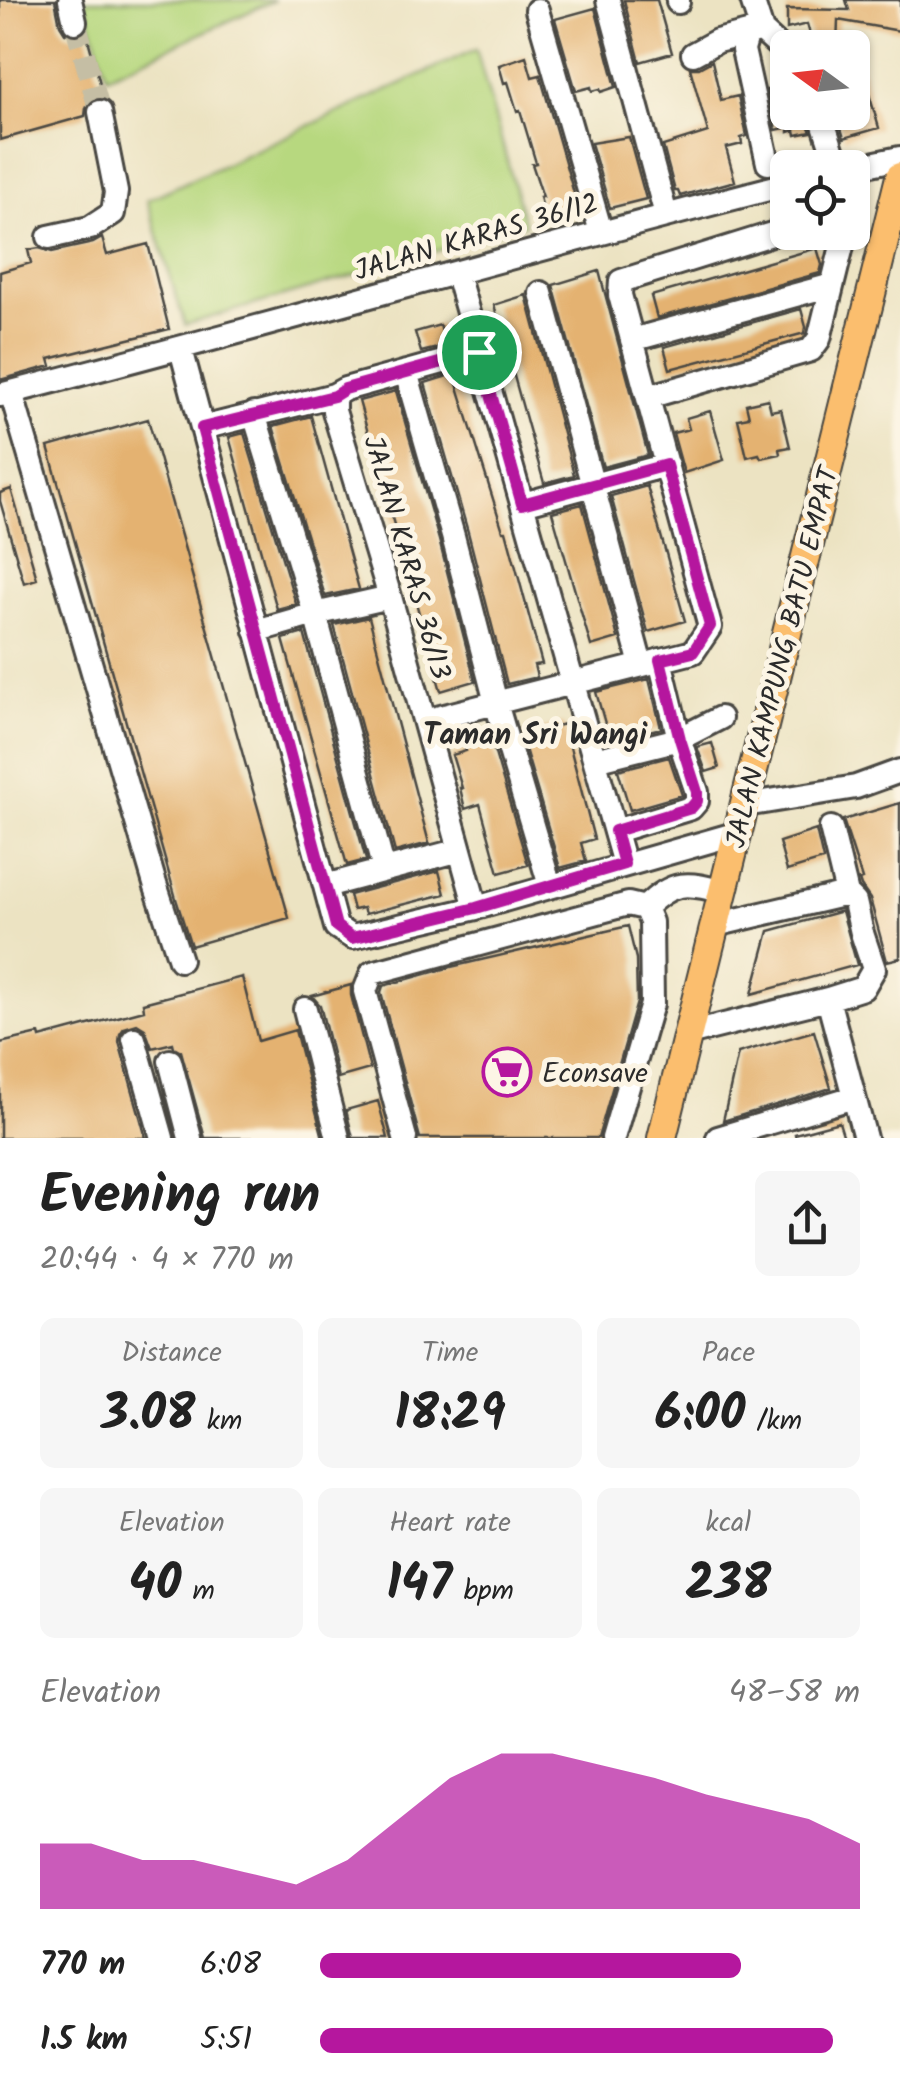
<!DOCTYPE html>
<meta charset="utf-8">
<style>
:root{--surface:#fff;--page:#f6f6f6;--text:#222;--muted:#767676;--accent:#b5179e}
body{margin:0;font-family:Kalam,sans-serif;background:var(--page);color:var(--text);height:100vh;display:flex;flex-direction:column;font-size:38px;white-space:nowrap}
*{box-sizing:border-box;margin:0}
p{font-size:32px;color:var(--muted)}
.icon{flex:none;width:55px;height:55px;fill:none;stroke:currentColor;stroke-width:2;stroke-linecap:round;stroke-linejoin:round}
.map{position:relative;height:1138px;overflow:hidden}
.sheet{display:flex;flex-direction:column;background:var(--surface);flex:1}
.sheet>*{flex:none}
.needle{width:65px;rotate:285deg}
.tools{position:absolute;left:770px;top:30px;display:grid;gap:20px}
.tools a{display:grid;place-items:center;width:100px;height:100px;border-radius:15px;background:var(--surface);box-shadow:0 2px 8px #0004;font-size:50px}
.pin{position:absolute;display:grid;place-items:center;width:85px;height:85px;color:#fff;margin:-42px;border:5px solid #fff;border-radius:50%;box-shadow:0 2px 10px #0007}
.round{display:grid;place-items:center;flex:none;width:105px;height:105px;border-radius:15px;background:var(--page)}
.head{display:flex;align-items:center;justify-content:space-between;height:170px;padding:0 40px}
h1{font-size:55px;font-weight:700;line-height:75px}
.stats{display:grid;grid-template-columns:repeat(3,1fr);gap:15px;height:170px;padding:10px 40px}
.stats div{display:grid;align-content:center;border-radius:15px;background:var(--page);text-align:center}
.stats b{font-size:50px;font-weight:700}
.stats small{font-size:28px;font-weight:400}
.stats p{font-size:28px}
.chart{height:280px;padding:20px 40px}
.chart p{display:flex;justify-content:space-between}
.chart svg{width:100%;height:180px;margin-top:10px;fill:var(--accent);opacity:.7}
ul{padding:0 40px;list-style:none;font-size:32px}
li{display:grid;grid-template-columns:160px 120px 1fr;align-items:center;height:75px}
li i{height:25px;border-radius:12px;background:var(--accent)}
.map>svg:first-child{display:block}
.green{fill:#b7d87f;stroke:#718255;stroke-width:2.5}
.building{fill:#e4b271}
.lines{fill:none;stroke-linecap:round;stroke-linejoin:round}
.minor-tunnel{stroke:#c5bea4;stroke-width:22;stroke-dasharray:22 11;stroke-linecap:butt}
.minor-casing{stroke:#484742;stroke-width:28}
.major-casing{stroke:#484742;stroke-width:32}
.minor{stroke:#fff;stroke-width:22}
.major{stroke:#fbbe6e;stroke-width:28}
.route-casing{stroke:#fff;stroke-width:20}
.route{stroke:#b5179e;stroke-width:12}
.labels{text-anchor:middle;stroke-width:10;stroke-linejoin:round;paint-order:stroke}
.street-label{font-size:28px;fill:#2b2b2b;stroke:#fcf5e5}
.poi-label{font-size:28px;fill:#2b2b2b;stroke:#fcf5e5;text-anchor:start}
.neighbourhood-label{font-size:30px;font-weight:bold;fill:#2b2b2b;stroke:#fcf5e5}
</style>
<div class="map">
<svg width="900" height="1138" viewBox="0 0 900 1138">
<rect width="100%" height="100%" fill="#fcf5e5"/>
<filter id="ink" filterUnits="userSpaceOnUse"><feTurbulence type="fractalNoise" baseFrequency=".01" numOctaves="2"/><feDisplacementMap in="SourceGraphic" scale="20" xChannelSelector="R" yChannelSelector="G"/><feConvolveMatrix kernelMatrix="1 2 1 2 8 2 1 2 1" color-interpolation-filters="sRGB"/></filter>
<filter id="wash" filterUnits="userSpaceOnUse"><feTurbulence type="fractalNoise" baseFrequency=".0048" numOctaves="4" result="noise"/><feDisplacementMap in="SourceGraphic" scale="40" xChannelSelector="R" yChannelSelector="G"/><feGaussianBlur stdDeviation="2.25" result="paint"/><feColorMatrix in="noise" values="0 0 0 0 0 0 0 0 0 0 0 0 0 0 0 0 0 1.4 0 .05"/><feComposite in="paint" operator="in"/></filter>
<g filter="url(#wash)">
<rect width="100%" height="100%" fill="#ece3c2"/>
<path class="green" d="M84,0H275L107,76Z
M476,49L525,225L185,325L147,200Z"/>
<g id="blocks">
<path class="building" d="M0,0H55L60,25L65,33L77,37L86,32L104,98H96L89,101L86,108L85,116L0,140Z
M624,0H657L672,53L640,62Z
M846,0H900V31L838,20L837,48H814L807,24L787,29V9L849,10Z
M595,8L616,87L601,92L600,89L592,91L591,87L576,91L555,19Z
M852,50H856L879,128L844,138L836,112H852Z
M526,56L532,77L540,75L579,211L546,220L540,197H543L532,164L536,163L520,110L517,111L508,82L504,83L499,65Z
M712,61L721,100L738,96L747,136L741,138L742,144L726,148L735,181L680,196L678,191H675L663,146L708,132L690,68H699Z
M788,85V112H803L811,132L796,135L795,130L789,132V127L776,130L767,90Z
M629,137L646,199L610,208L591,143Z
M102,238L107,255L148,244L169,329L49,359L51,366L0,380V272L31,263L28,250L39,248L52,252L93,243Z
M817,248L822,265L820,273L657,318L651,296Z
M599,271L648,455L603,467L553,285Z
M526,295L574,475L544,483L494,305Z
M801,309L806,327L805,333L670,369L664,347Z
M440,325L446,346L421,352L415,332Z
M454,374L503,531H506L542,664L534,665L537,677L507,684L468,532L425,383Z
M396,391L439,540L475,681L441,691L359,401Z
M768,399L771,411L781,409L790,447L779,449L780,454L761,458L759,454L747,457L738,419L749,417L746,404Z
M710,411L724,460L684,473L673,433L689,429L686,418Z
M311,416L359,589L325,596L273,426Z
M148,419L289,918L191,946L177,902L48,447Z
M244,433L296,604L277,609L229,437Z
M647,486L685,621L648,632L611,496Z
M11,489L37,579L24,583L0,501V493Z
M582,504L618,638L591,646L552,512Z
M369,617L429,843L395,852L334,625Z
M304,633L366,860L347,865L283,639Z
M649,679L661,728L610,741L596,692Z
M564,724L594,839L581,843L586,861L560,868L521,735Z
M491,740L528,865L499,873L480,804L465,809L460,788H462L452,755L466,751L465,748Z
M712,743L719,768L706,772L697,747Z
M669,757L682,795L630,810L618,770Z
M900,803V958L887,961L870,899L861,886L859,880L862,879L843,820Z
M816,830L823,860L787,871L779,842Z
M439,871L445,894L365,914L363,908L353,910L349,895Z
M842,911L857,965L752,994L769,931Z
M628,926L636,959L637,1002L598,1138H420L381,992L383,986L451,967Z
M242,977L258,1041L295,1030L323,1138H205L181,1051L174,1047L173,1043L152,1048L145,1029L137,1024L124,1028L120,1034L119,1042L146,1138H0V1043L39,1034L40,1038L144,1010L143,1003Z
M351,985V995L370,1069L338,1078L320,1005L312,996Z
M814,1031L831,1088L723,1121L738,1053Z
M378,1101L388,1138H353L346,1110Z
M839,1122L844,1138H796L795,1134Z"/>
</g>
</g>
<g filter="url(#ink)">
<use href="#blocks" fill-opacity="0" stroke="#484742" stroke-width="2.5"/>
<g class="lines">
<path class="minor-tunnel" d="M75,22L100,112"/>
<g class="minor-casing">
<path id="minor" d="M70,0L75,22
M608,0L666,215
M678,0V2
M752,0L762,31L788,55
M537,10L601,232
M762,31L748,33L743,50L768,163
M693,54L717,41L748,33
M820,112L838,168
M852,168L900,158
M49,237L90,228L113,213L116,192L100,112
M457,274L624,864
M541,293L641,665
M632,340L832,285
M181,349L336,927L352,937L476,908L738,833
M406,372L453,536L496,703L550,886
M11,392L155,884L180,960
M0,395C264,328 524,251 788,184
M334,395V411L390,597L476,908
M648,397L811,350L819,339L844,238L842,232
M254,414L315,614L384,870
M202,428L334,395L345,389L479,352
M523,504L667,465
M256,631L315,614L390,597
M425,721L693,652L710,627L620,295L621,281L788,229
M595,760L679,739L720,718
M745,805L856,787L900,771
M831,828L847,894
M615,831L691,808L697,801V792L679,739L660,660
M325,886L460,850
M645,908C672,880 688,882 723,892
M828,999L865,1138
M305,1009L338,1138
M688,1034L828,999L863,988L874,969L862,933L855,902L847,894L715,925
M134,1039L162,1138
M170,1061L190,1138
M405,1138L365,991L372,973L628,904L645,908L651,922L652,1004L613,1138
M718,1138L854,1097"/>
</g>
<g class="major-casing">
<path id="major" d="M662,1138L900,177"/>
</g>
<use href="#minor" class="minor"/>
<use href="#major" class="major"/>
</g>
</g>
<g class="lines" filter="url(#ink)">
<g class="route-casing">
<path id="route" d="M479,352L522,504L666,465L710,626L693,652L660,660L680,739L697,792V801L691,808L615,831L624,864L476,908L352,938L336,926L202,428L334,396L345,389Z"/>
</g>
<use href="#route" class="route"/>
</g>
<defs>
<g id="supermarket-ring" transform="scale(2.5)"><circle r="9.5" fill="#fcf5e5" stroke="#b5179e" stroke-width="1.5"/><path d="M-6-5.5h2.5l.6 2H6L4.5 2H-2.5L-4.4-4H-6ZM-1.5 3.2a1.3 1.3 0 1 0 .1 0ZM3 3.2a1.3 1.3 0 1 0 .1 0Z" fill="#b5179e"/></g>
</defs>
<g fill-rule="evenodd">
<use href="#supermarket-ring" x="507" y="1072"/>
</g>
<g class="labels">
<g class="street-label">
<text transform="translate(476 236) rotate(-16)" y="10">JALAN KARAS 36/12</text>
<text transform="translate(408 557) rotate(74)" y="10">JALAN KARAS 36/13</text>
<text transform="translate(781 657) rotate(-76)" y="10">JALAN KAMPUNG BATU EMPAT</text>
</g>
<g class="poi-label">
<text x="542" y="1082">Econsave</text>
</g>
<g class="neighbourhood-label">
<text x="535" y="744">Taman Sri Wangi</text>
</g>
</g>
</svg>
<div class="tools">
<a><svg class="needle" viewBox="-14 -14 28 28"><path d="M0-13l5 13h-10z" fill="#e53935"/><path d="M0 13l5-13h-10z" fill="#767676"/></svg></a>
<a><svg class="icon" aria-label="locate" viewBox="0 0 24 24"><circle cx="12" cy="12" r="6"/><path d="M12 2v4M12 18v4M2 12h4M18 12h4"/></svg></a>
</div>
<div class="pin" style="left:479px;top:352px;background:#1e9e55"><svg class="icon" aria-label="arrive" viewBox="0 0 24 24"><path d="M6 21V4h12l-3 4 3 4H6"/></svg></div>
</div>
<section class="sheet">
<div class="head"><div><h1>Evening run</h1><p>20:44 · 4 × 770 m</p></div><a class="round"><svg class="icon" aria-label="share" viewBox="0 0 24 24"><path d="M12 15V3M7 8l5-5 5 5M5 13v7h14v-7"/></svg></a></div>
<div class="stats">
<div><p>Distance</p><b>3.08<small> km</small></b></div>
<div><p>Time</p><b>18:29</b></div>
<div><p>Pace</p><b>6:00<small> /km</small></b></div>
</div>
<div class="stats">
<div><p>Elevation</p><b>40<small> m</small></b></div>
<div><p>Heart rate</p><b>147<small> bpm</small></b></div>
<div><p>kcal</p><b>238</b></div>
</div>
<div class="chart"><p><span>Elevation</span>48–58 m</p>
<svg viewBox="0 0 160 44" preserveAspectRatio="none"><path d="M0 44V28L10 28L20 32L30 32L40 35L50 38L60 32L70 22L80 12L90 6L100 6L110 9L120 12L130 16L140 19L150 22L160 28V44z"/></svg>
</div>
<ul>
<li><b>770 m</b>6:08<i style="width:78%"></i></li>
<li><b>1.5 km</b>5:51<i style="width:95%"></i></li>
</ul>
</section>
